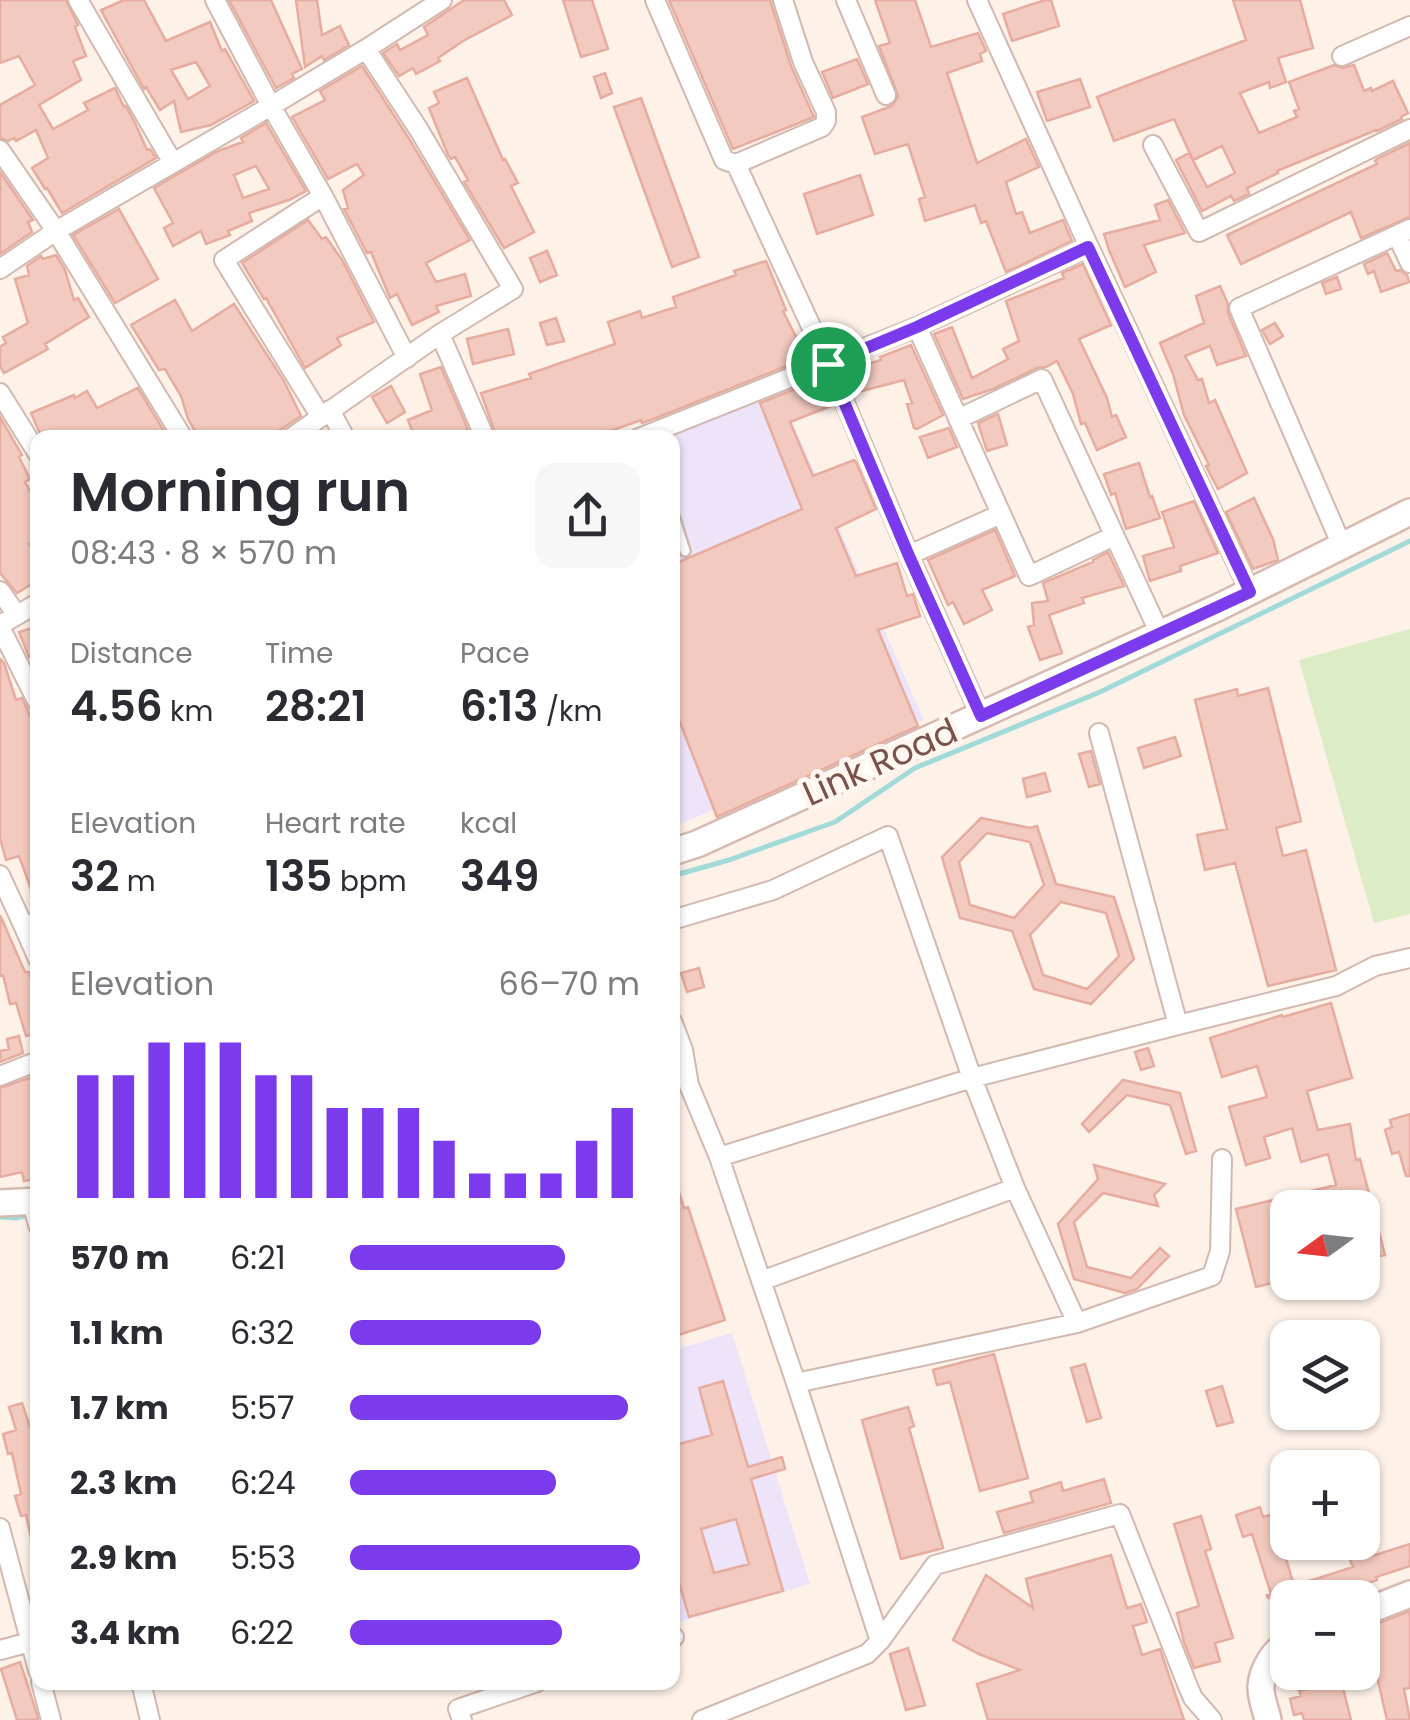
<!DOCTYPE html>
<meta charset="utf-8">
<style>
:root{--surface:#fff;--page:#f7f7f7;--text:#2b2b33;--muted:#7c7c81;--accent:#7c3aed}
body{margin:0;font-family:Poppins,sans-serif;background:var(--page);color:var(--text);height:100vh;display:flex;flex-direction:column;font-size:38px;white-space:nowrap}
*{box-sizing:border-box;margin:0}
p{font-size:32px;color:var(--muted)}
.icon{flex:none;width:55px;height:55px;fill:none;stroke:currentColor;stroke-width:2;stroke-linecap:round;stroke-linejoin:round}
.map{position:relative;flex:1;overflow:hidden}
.details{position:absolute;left:30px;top:430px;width:650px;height:1260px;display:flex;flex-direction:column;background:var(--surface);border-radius:20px;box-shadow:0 2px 8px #0004}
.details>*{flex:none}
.needle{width:65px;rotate:255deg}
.controls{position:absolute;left:1270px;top:1190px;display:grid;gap:20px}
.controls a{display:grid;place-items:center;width:110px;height:110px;border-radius:20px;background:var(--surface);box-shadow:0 2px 8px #0004;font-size:50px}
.pin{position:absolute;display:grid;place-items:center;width:85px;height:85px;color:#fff;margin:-42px;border:5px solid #fff;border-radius:50%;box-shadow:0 2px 10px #0007}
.round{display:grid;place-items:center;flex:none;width:105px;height:105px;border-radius:20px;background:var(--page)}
.overview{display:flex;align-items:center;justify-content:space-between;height:170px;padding:0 40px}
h1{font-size:55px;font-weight:600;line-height:75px}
.metrics{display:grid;grid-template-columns:repeat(3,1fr);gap:15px;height:170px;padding:10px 40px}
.metrics div{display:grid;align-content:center}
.metrics b{font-size:42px;font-weight:600}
.metrics small{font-size:28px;font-weight:400}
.metrics p{font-size:28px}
.chart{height:280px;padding:20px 40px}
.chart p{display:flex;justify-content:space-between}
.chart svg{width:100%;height:180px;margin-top:10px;stroke:var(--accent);stroke-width:6}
ul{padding:0 40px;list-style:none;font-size:32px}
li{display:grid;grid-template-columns:160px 120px 1fr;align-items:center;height:75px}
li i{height:25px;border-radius:12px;background:var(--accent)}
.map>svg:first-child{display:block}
.education{fill:#eee4fa}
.green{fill:#dcecc5}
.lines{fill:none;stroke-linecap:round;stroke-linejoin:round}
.stream{stroke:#a1dad8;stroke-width:5}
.building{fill:#f3cabf;stroke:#e6ac9f;stroke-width:2.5;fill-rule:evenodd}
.lane-casing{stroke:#d2b9b0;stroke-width:14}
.street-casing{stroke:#d2b9b0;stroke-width:22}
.secondary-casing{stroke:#d8b9b0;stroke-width:30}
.lane{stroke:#fff;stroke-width:9}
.street{stroke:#fff;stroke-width:18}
.secondary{stroke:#fff;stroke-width:25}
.route-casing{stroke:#fff;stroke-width:20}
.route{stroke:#7c3aed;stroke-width:12}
.labels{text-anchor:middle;stroke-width:10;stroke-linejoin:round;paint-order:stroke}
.street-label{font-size:35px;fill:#78524b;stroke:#fff6ef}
</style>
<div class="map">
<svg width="1410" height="1720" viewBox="0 0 1410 1720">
<rect width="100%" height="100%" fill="#fdf1e8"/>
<path class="education" d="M780,394L924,720L676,826L672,816V438H662Z
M732,1333L810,1584L673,1624V1350Z"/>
<path class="green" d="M1410,629V914L1374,923L1299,660Z"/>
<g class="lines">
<path class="stream" d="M672,876L729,860L835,822L915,768L1100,692L1410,541
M0,1217L15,1218L32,1215"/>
</g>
<path class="building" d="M0,0H66L78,25L75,27L86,56L73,61L81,80L39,105L53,129L88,110L84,103L115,88L124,107L126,106L136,125L147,150L150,149L156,158L62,213L47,188L45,189L32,168L48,158L36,130L16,141L14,138L8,141L0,138V105L35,85L19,56L0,63Z
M124,0H144L166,41L210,22L222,51L225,49L254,101L211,125L181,132L174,101L160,110L146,87L144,89L101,10ZM196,62L210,86L188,99L171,70Z
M229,0H271L302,69L292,74L294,78L276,88Z
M296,0H317L322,35L340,26L349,45L324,60L322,56L305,67Z
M464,0H504L512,15L463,41L438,58L440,61L416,74L413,68L399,76L383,53L397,44L400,50L428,35L424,27Z
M563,0H592L608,49L581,57Z
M669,0H770L791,66L814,117L733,149Z
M875,0H915L931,47L978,33L986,51L980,54L982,61L947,73L977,163L1026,139L1039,167L1006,182L1016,214L1022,212L1030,233L1063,220L1072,241L1006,272L986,221L981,223L975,205L925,221L919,199L925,197L908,144L875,154L862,117L892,106L898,96L879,46L890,43Z
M1045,0H1051L1059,26L1012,41L1003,14Z
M1233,0H1300L1313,48L1278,58L1286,82L1270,88L1269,82L1240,93L1259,133L1297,117L1294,111L1299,109L1289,82L1334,65L1342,68L1354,65L1364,91L1371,88L1372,91L1393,81L1408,113L1401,117L1402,119L1377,131L1376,130L1277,171L1278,173L1247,188L1249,194L1234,201L1231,196L1202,211L1176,160L1189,153L1207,187L1235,173L1222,146L1193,160L1174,119L1114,141L1097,97L1246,40Z
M857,59L868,84L833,98L822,72Z
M362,66L408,137L470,240L426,263L436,282L465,274L471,296L436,306L439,312L412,325L397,294L390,298L371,252L367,253L344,209L348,208L343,190L364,175L357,164L328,179L292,117L325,100L320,91Z
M605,73L612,93L601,98L594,77Z
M467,78L503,160L505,159L518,183L511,186L534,232L504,248L464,182L468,180L455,157L451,159L448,155L429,108L439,103L434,92Z
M1080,79L1090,107L1047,121L1037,92Z
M641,98L699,257L672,267L614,107Z
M266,123L306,191L289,200L249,213L252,221L228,231L230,235L206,244L201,231L173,246L164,228L173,223L154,188L218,151L243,142L241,138ZM256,166L269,189L243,198L234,175Z
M1410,143V217L1361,238L1351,212L1241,264L1227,235L1377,164L1375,161L1377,159Z
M0,172L33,220L28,222L32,232L0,254Z
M860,175L873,215L817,234L804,194Z
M1168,200L1185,233L1144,245L1156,272L1125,287L1109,250L1104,234L1160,220L1155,205Z
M119,209L158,279L115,303L73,235Z
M308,220L322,239L326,237L342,260L374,322L337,338L341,345L305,368L266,298L264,299L242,263Z
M547,251L557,275L540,282L530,258Z
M1387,253L1396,271L1400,270L1407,275L1409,282L1381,292L1374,271L1368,274L1364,264Z
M56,255L65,270L74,300L78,298L89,317L45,344L48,349L4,373L0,366V347L6,343L3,337L28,323L15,279L29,275L27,266L41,256L43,259Z
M766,261L786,310L783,311L796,337L801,335L809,357L656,418L642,423L641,420L591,438H497L481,393L531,378L529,374L615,344L608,322L640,311L642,318L676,307L673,297L736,275L734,271Z
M1083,264L1111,325L1079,339L1107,398L1112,417L1116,415L1126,437L1097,450L1085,423L1081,424L1073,394L1057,361L1046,367L1037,368L993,389L963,399L934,334L952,327L972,378L1008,359L1003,349L1019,341L1006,301L1064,278L1062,273Z
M1337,277L1341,289L1326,294L1322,283Z
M1220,286L1228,304V313L1246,356L1217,365L1210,346L1185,356L1198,380L1202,379L1209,403L1215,400L1247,473L1218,489L1206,466L1209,465L1184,415L1173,374L1160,343L1204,323L1196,296Z
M175,300L192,331L234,304L284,381L301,416L268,438H199L188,419L181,396L165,369L159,370L131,325Z
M556,318L564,341L547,345L540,323Z
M1275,323L1283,336L1270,344L1262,330Z
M508,329L514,354L473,364L467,339Z
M911,345L943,415L917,429L914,428L907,404L912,403L904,380L854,393L845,371L881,360L880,357Z
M441,367L466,425L470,438H415L408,420L432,410L420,374Z
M816,381L818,387L823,384L831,406L790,422L813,476L854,460L856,462L876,509L836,528L856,576L897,563L907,596L913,594L914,597L920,616L878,630L918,726L717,817L672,702V565L802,509L760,403Z
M391,386L405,412L387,423L372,397Z
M138,388L168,438H42L31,413L74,395L75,398L87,391L97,408Z
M998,414L1007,445L987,451L978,423Z
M0,417L22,455L19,457L30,479L25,482L38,506V541L29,544L38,558V580L17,593L0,573Z
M949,428L957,447L928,458L920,437Z
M1139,463L1150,497L1152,496L1160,518L1126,529L1115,493L1111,495L1104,474Z
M1254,498L1273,539L1278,560L1253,569L1226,512Z
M1194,501L1218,553L1180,566L1181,571L1150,581L1143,556L1174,547L1162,512Z
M995,530L1015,576L982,590L992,610L964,624L953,602L948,605L928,560Z
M1108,552L1124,586L1082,598L1084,603L1049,615L1062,653L1040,660L1028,627L1034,625L1032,603L1048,601L1043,583L1093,562V560Z
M38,626V655L29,657L19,632Z
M0,659L4,663L16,700L22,698L38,734L36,903L19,856L6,860L0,838Z
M1268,688L1301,821L1276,828L1283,856L1306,850L1336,970L1268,986L1235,863L1205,870L1197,835L1227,829L1195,700L1237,689L1238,696Z
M1175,737L1181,756L1144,768L1138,748Z
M1091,751L1100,784L1089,787L1079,754Z
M1045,773L1050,791L1027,797L1023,779Z
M981,818L1030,828L1037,826L1056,884L1114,897L1134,959L1091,1004L1034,989L1012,931L960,918L942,857ZM987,833L1030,842L1044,885L1014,918L970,905L959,862ZM1061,902L1106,913L1119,956L1087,989L1043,975L1030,935Z
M0,915L25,972H29L38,1006V1033L26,1036L16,1003L10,1004L3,975L0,976Z
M699,968L704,987L687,992L681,973Z
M1331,1003L1352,1078L1307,1091L1318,1130L1350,1124L1356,1160L1360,1159L1385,1255L1362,1260V1208H1288V1279L1256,1287L1236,1209L1336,1185L1328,1154L1301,1162L1292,1128L1264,1137L1270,1158L1246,1165L1229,1107L1267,1097L1257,1066L1222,1077L1210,1038L1282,1015L1283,1017Z
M19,1036L23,1053L0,1062V1051L9,1049L7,1039Z
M1148,1048L1154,1066L1141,1070L1135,1052Z
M35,1076L38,1082V1178L24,1181L22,1172L0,1177V1088Z
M1123,1080L1180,1093L1196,1151L1186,1154L1170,1105L1127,1095L1089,1132L1082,1124Z
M1410,1114V1176H1406L1399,1152L1392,1154L1385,1130L1392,1127L1390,1120Z
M1094,1165L1165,1184L1154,1195L1158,1206L1103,1193L1074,1222L1087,1267L1131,1278L1160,1248L1169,1256L1137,1289L1125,1293L1074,1279L1058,1224L1098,1179Z
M676,1182L684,1208L688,1207L725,1320L672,1337V1183Z
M994,1354L1028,1478L980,1491L950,1382L937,1385L933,1370Z
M1085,1364L1101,1418L1087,1422L1071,1368Z
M723,1381L748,1467L782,1457L785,1469L751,1479L783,1591L689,1617L672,1558V1446L712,1435L699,1388ZM736,1519L749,1564L714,1573L701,1529Z
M1222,1386L1233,1422L1217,1426L1206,1391Z
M22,1403L30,1427L38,1425V1542H32L26,1515L21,1516L15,1496L21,1494L12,1453L8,1454L3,1434L16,1430L9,1407Z
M908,1407L914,1426L909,1428L943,1548L901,1559L862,1420Z
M1104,1479L1111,1503L1004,1533L997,1512L1033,1502L1030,1492L1061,1482L1063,1491Z
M1260,1507L1263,1517L1273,1514L1294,1586L1353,1567L1347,1553L1364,1545L1369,1557L1410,1544V1566L1376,1577L1377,1580L1324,1598H1288V1628L1282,1629L1272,1598H1268L1267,1595L1271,1594L1252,1534L1243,1537L1236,1515Z
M1201,1516L1211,1549L1205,1551L1233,1638L1215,1643L1220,1661L1194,1668L1184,1642L1177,1613L1199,1606L1174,1524Z
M1111,1555L1127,1608L1141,1604L1147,1622L1133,1626L1142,1655L1160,1649L1184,1720H988L977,1684L1020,1670L979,1654L953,1640L986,1575L1033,1608L1026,1579Z
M1410,1611V1688L1404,1689L1410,1720H1387L1366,1628Z
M908,1648L925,1705L906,1710L890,1654Z
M20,1662L37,1714L38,1720H17L1,1669Z
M1308,1672H1339L1351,1720H1304L1302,1713L1294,1715L1290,1699L1301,1696L1299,1691L1312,1688Z"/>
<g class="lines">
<g class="lane-casing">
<path id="lane" d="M672,510L685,551"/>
</g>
<g class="street-casing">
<path id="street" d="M78,0L173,163
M655,0L724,160L736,164L828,363L909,555L981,716
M846,0L886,95
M1342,56L1410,26
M1153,145L1199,232L1410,129
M0,150L56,231L183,438
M736,164L822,127L826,121V112L803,62L783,0
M323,196L407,358
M1397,235L1410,263
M1089,247L1250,592
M0,269L56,231L271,106L215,0
M917,327L1029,576L1114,536
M440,334L485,438
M0,393L38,454
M330,410L345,438
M321,417L224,260L323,196L271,106L366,49L442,0
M958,419L1042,379L1160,634
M291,438L440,334L513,289L419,130L366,49
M639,438L917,327L1089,247L977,0
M1342,546L1239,308L1410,229
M909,555L1001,514
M0,591L17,615
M0,625L38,603
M0,627L38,703
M0,875L24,927L38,921
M672,920L773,890L888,836L972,1078L1015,1188L1077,1323L796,1383L880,1641
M24,927L38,959
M672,1021L683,1050L689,1085L719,1157L796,1383
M1178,1025L1336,986L1375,966L1410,958
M0,1076L38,1061
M719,1157L972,1078L1178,1025L1099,733
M32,1202L38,1225
M761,1281L1015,1188
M1077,1323L1212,1276L1220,1251L1222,1159
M0,1528L38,1670
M672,1637H674
M0,1650L30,1642
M41,1682L51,1720
M141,1682L150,1720
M462,1720L458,1709L537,1682
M702,1720L867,1654L880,1641L935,1565L1120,1514L1187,1684L1193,1698L1212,1720"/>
</g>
<g class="secondary-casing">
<path id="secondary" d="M672,852L697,844L1219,607L1410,512
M0,1203L38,1201
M1362,1613L1410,1594
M1268,1720C1266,1710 1260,1696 1261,1686C1262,1671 1274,1649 1288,1644"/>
</g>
<use href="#lane" class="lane"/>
<use href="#street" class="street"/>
<use href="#secondary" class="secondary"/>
</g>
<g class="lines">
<g class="route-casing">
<path id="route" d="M1088,247L1250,592L981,716L909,556L828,364L917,327Z"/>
</g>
<use href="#route" class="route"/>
</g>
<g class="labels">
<g class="street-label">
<text transform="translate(880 762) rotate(-24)" y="12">Link Road</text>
</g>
</g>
</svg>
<div class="controls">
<a><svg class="needle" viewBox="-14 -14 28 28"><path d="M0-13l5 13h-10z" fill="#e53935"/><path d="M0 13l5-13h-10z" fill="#7c7c81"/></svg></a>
<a><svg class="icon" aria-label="layers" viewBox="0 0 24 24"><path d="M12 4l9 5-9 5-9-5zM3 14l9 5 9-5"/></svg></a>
<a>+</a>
<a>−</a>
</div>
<div class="pin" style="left:828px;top:364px;background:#1e9e55"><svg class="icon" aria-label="arrive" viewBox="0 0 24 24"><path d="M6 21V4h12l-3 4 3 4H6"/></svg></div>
<section class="details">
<div class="overview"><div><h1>Morning run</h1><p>08:43 · 8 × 570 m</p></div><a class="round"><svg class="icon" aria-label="share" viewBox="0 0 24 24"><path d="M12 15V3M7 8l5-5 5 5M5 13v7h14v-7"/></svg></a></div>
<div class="metrics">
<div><p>Distance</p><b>4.56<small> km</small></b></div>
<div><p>Time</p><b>28:21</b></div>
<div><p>Pace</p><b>6:13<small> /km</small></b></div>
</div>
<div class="metrics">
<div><p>Elevation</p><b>32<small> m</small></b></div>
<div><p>Heart rate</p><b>135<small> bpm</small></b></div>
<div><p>kcal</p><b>349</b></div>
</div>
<div class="chart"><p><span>Elevation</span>66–70 m</p>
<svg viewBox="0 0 160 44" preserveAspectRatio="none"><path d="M5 44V14M15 44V14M25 44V6M35 44V6M45 44V6M55 44V14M65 44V14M75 44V22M85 44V22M95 44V22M105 44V30M115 44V38M125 44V38M135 44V38M145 44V30M155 44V22"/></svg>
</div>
<ul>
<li><b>570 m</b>6:21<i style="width:74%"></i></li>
<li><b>1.1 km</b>6:32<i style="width:66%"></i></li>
<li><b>1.7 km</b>5:57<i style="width:96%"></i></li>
<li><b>2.3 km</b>6:24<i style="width:71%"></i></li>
<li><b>2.9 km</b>5:53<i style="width:100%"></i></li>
<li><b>3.4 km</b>6:22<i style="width:73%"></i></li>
</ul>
</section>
</div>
